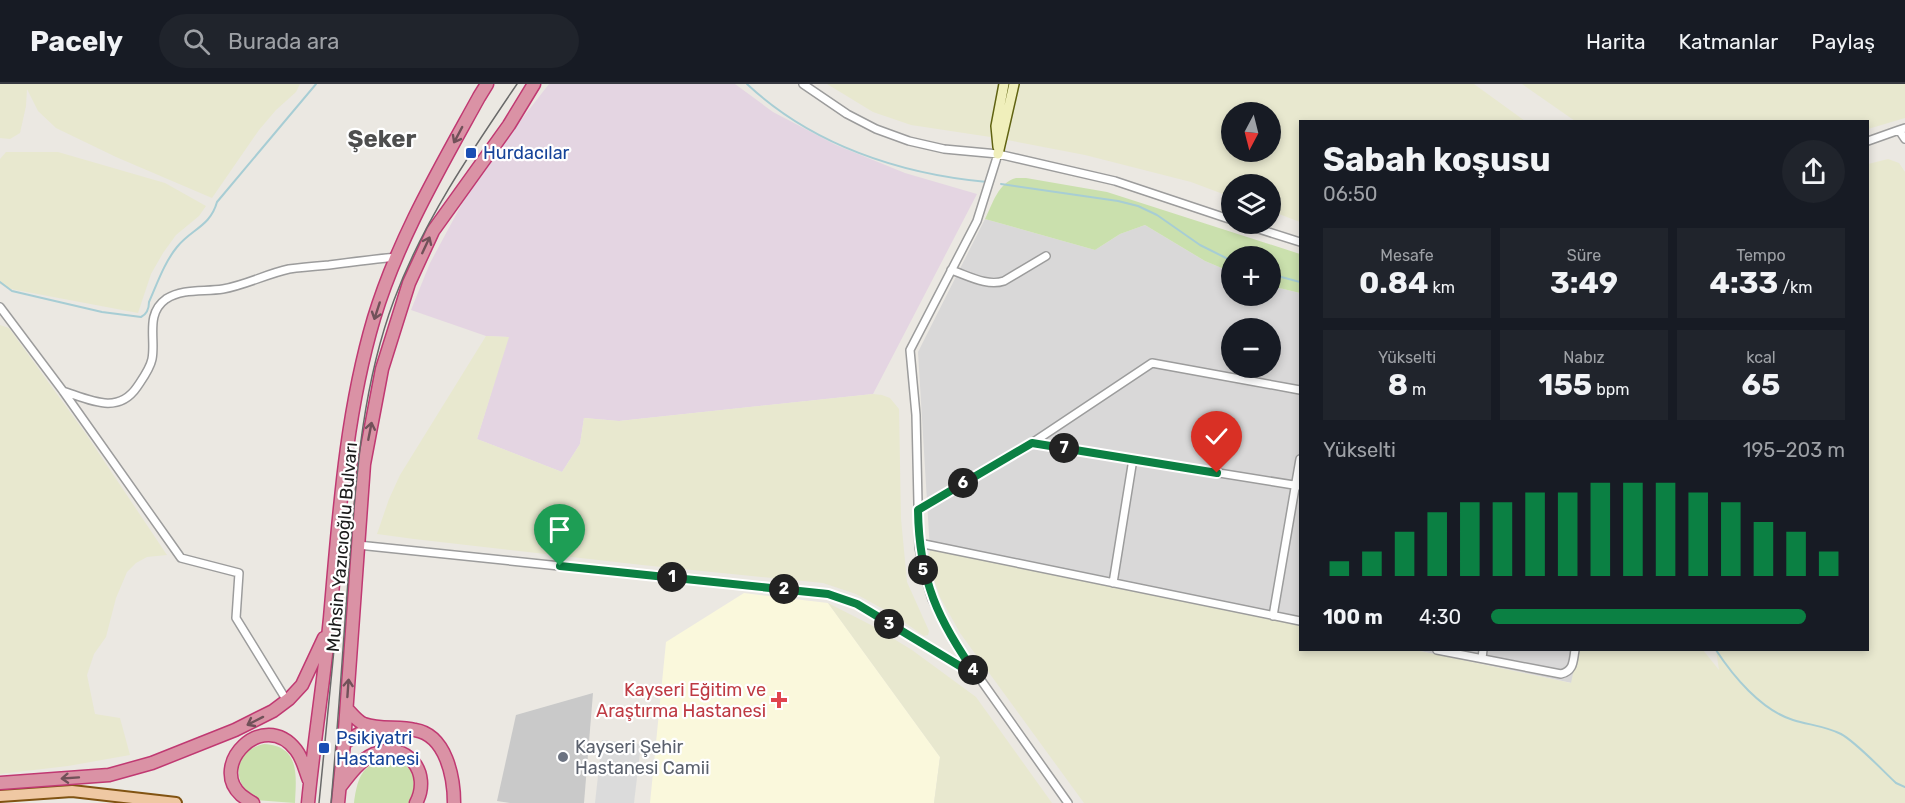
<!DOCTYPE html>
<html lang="tr">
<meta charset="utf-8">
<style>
:root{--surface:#171b24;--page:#20242c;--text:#f1f3f6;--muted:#9ea1a6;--line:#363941;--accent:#0b8043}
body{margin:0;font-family:Rubik,sans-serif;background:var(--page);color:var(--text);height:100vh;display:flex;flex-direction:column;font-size:22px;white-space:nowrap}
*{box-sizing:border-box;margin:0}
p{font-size:20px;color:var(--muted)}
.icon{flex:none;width:33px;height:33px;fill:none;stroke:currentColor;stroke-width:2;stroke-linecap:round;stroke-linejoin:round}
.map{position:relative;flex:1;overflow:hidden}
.drawer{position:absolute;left:1299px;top:36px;width:570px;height:531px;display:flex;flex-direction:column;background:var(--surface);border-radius:0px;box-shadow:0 3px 9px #0003}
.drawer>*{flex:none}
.needle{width:39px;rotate:187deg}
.tools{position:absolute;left:1221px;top:18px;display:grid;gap:12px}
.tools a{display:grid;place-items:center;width:60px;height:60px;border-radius:50%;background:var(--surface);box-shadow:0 3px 9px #0003;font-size:30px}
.pin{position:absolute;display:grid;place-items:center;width:51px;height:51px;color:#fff;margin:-62px -26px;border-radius:50% 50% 50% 0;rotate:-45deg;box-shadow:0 0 6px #0007}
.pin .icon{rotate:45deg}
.km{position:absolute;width:30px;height:30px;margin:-15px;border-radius:50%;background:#222;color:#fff;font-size:16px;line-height:30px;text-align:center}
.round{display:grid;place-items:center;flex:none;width:63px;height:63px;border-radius:32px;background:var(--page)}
.head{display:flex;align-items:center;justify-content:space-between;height:102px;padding:0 24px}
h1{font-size:33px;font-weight:700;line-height:45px}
.figures{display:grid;grid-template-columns:repeat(3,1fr);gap:9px;height:102px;padding:6px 24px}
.figures div{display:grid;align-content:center;border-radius:0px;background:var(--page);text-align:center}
.figures b{font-size:30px;font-weight:700}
.figures small{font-size:16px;font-weight:400}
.figures p{font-size:16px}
.chart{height:168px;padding:12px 24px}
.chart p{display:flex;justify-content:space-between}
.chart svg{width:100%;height:108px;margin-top:6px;stroke:var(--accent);stroke-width:6}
ul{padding:0 24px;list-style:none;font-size:20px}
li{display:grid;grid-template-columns:96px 72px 1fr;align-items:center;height:45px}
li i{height:15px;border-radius:8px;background:var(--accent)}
header{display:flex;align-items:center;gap:36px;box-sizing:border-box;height:84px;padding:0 30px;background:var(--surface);border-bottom:2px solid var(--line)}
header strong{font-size:28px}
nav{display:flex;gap:33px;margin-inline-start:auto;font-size:21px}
.search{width:420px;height:54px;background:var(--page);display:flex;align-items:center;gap:15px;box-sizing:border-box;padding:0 21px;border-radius:33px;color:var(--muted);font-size:22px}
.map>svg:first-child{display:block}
.residential{fill:#d9d8d8;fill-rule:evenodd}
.industrial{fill:#e4d5e2}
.education{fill:#faf8dc}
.religious{fill:#c9c9c9}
.farmland{fill:#e8e8cf;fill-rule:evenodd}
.grass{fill:#cae0ad}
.parking{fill:#dbdbdb}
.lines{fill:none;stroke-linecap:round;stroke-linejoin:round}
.stream{stroke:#a7cdd4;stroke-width:2}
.street-casing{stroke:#9c9c9c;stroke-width:10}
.secondary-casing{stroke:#606311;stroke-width:12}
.primary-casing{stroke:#815312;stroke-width:14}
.highway-casing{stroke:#c03972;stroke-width:15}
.street{stroke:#fff;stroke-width:7}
.secondary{stroke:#f0efbb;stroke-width:9}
.primary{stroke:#efc8a3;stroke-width:10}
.highway{stroke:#da92a5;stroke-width:12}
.tram{stroke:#696969;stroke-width:1.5}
.oneway{stroke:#715159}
.route-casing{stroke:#fff;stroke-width:12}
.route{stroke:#0b8043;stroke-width:8}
.transit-dot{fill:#1a4fb4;stroke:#fff;stroke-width:2}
.health-dot{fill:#e0444e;stroke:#fff;stroke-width:2}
.worship-dot{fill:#6b7280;stroke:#fff;stroke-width:2}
.labels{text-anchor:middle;stroke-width:4.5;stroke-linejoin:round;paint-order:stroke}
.transit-label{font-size:18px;fill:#164399;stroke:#fff;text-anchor:start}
.street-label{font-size:18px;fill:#1b1b1b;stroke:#fff}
.health-label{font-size:18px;fill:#be3a42;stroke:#fff;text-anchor:end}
.worship-label{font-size:18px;fill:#5b616d;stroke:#fff;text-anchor:start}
.district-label{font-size:24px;font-weight:bold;fill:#4e4e4e;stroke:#fff}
</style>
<header>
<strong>Pacely</strong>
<div class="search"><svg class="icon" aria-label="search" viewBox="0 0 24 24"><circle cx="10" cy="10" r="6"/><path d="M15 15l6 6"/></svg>Burada ara</div>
<nav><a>Harita</a><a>Katmanlar</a><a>Paylaş</a></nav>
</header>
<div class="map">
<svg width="1905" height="719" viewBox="0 0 1905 719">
<rect width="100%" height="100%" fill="#ebe8e2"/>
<path class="residential" d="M985,135L1095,166L1120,150L1145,141L1205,177L1231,188L1232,212H1270L1271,202L1300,209V541L936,465L930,467L918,268ZM1232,244H1270V284H1232Z
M1416,566H1578L1572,599Z"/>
<path class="industrial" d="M549,0H735L773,28L836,61L905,89L977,110L873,310L619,337L584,334L580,360L562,388L477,355L508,253L486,252L411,226L430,179L465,114L492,73Z"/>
<path class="education" d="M744,509L828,519L940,673L934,719H650L666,558Z"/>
<path class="religious" d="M593,609L584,719H510L497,717L516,631Z"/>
<path class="farmland" d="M0,0H300L296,8L276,26L259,46L212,114L116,73L56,44L38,27L27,5L26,22L20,49L10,55L0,54Z
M827,0H1474L1525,37L1300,38V138L1271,127L1270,100H1232L1231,113L1191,98L1085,71L997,54L911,41L873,28ZM1232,28H1270V68H1232Z
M1522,0H1905V34L1868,45V38L1575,37Z
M6,68H58L165,99L206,122L199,132L176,151L163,169L151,190L138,229L11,205L0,200V75Z
M1888,75L1899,79L1905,88V719H1084L960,549L940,513L927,475L930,467L936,465L1300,541V566H1415L1571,599L1578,566H1703L1719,586L1716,566H1868V80Z
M0,241L9,244L86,350L167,471L147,473L136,479L127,488L116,514L106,553L94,570L87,591L95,630L120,634L130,671L68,682L0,690Z
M486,252L509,253L477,355L562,388L580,360L584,334L619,337L873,310L882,311L890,314L899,325L901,435L907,498L929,547L928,551L924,552L894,531L856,510L823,499L642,481L414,455L377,450L389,415L400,391Z
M828,519L871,541L912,566L976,613L1052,719H934L940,673Z"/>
<path class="grass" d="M1016,94H1026L1107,108L1300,170V209L1271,202L1270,172H1232L1231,188L1205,177L1145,141L1120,150L1095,166L985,135C993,119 998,99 1016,94Z
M264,660C301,662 296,693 295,719L255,716C231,698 233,667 264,660Z
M383,675C399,674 418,685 416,704C415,709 413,715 411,719H354C357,698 360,682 383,675Z"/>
<path class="parking" d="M602,656L641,660L634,719H595Z"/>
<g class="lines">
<path class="stream" d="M747,0C812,61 900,90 987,98
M1001,100L1118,117L1138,122L1157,131L1200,161L1232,177
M1270,190L1300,198
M0,198L12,207L102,228L141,233C147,230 149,225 149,218C157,200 164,179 177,163C191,145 210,143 217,118L316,0
M1716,566C1733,592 1761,626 1793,636C1809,641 1825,642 1841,650C1856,658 1882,686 1896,699L1905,703"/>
<g class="street-casing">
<path id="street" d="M803,0L847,30L876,45L909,57L944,65L998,70L1115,97L1232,136
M1905,44L1899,46L1905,55
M1868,57L1899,46
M998,70L977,137L910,266L916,331L919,463L924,489L932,515L954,558L1068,719
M1243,140L1300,158
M951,186C967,191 987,203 1004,197L1046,172
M0,223L63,307L181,474L239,489L236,534L287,617
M63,307C90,316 118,331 137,303C143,294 150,285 152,275C156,255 145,230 166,215C183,204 204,208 223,205C246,201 266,190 289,185C302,183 316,182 329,181C352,178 375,175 397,173
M1032,359L1300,402
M918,426L1032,359L1152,279L1300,306
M919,459L1300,537
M358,461L828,510L857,520L976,592
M1113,499L1133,375
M1273,532L1300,375
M1437,566L1561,590C1574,587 1573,577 1575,566
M1482,574L1483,566"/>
</g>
<g class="secondary-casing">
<path id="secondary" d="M998,63L996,42L1004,0
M998,70L1014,0"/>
</g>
<g class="primary-casing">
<path id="primary" d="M0,712L72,707L176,719"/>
</g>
<g class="highway-casing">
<path id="highway" d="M347,625C352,630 358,638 364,640C380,646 399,642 415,646C446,651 454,693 454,719
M344,659L362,648L378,644
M0,699L109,691L152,679L235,646L273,627L289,615L302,601L324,554
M340,703C349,691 360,676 374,670C407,656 432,689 416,719
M253,719C249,717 245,714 241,711C208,681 263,624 296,666C303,675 305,686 309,696
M308,719C314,657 324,596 330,534C339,433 345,332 374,234C398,155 440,84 479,13L487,0
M338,719L344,659L364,380L382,285L409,199L433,147L509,41L534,0"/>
</g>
<use href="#street" class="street"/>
<use href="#secondary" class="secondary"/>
<use href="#primary" class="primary"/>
<use href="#highway" class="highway"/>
<path class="tram" d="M319,719L336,545
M331,719C338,641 343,562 349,484C356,394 362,302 394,216C423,138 470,69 517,0"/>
</g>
<defs><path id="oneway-shaft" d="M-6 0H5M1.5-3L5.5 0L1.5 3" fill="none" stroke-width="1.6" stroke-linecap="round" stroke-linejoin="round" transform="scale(1.5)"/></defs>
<g class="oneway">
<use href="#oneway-shaft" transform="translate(458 51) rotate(118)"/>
<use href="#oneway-shaft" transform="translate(426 161) rotate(-65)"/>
<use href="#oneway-shaft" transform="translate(377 227) rotate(108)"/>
<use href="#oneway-shaft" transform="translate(370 347) rotate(-79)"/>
<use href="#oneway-shaft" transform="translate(348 604) rotate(-86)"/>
<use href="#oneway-shaft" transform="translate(255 637) rotate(153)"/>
<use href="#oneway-shaft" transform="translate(70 694) rotate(176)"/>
</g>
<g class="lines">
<g class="route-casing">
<path id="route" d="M560,482L828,510L857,520L978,593C938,537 919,496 918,426L1032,359L1217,389"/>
</g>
<use href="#route" class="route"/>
</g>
<g class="transit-dot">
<rect x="465" y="63" width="12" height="12" rx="3"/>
<rect x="318" y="658" width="12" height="12" rx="3"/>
</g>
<path class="health-dot" d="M776 607h6v6h6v6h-6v6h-6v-6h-6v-6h6z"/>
<circle class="worship-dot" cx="563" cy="673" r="6"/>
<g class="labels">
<g class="transit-label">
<text x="483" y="75">Hurdacılar</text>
<text x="336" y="660">Psikiyatri<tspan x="336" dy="21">Hastanesi</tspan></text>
</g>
<g class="street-label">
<text transform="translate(342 463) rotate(-85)" y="6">Muhsin Yazıcıoğlu Bulvarı</text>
</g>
<g class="health-label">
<text x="766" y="612">Kayseri Eğitim ve<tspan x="766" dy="21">Araştırma Hastanesi</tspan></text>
</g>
<g class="worship-label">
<text x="575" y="669">Kayseri Şehir<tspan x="575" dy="21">Hastanesi Camii</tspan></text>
</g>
<g class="district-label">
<text x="382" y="63">Şeker</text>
</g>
</g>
</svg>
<div class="tools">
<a><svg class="needle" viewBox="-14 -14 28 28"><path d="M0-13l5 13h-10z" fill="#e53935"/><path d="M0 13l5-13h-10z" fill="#9ea1a6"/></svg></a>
<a><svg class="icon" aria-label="layers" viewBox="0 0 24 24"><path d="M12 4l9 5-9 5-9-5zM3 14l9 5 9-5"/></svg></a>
<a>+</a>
<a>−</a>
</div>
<div class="pin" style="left:560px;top:482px;background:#1e9e55"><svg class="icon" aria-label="arrive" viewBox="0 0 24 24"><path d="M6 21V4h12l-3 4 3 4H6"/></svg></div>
<div class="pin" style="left:1217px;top:389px;background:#d93025"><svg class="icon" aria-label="check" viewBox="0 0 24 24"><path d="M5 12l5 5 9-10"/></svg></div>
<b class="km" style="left:672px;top:493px">1</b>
<b class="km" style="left:784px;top:505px">2</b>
<b class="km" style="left:889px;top:540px">3</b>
<b class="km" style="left:973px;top:586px">4</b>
<b class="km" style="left:923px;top:486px">5</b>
<b class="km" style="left:963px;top:399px">6</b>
<b class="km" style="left:1064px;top:364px">7</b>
<section class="drawer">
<div class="head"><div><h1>Sabah koşusu</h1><p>06:50</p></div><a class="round"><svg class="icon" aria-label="share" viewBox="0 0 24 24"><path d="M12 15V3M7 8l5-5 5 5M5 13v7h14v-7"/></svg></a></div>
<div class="figures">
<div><p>Mesafe</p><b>0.84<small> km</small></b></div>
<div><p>Süre</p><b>3:49</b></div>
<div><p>Tempo</p><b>4:33<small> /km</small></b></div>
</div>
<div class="figures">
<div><p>Yükselti</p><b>8<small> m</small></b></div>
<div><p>Nabız</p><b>155<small> bpm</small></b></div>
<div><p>kcal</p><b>65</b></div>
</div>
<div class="chart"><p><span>Yükselti</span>195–203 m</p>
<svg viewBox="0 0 160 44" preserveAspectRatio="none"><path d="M5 44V38M15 44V34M25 44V26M35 44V18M45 44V14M55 44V14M65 44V10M75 44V10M85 44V6M95 44V6M105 44V6M115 44V10M125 44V14M135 44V22M145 44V26M155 44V34"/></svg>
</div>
<ul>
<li><b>100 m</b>4:30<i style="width:89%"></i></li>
</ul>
</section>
</div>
